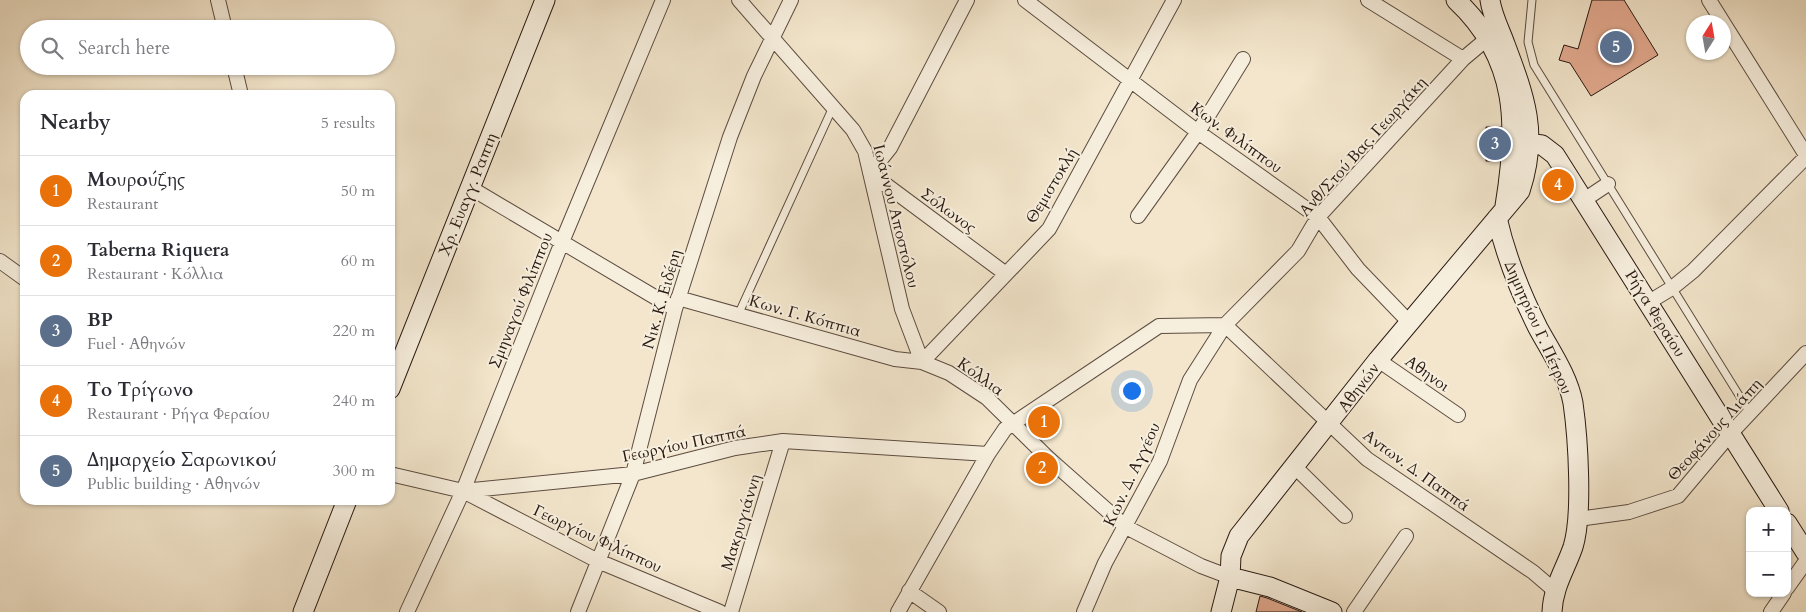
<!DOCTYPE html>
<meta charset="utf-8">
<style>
body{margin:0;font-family:Cardo,serif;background:#f7f7f7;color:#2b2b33}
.controls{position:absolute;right:15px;bottom:15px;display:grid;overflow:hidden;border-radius:10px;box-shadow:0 1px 4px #0004}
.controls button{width:45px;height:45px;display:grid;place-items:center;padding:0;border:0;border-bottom:1px solid #e1e1e2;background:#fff;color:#2b2b33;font:25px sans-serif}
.compass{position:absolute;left:1686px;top:15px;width:45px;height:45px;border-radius:50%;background:#fff;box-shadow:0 1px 4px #0004;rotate:11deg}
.you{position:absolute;left:1131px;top:390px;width:18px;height:18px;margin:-12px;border:4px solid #fff;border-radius:50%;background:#1a73e8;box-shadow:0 0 0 8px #1a73e833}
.badge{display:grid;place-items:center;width:32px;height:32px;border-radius:50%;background:#b45309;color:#fff;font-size:16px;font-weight:700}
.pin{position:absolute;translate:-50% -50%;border:2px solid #fff;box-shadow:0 1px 5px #0006}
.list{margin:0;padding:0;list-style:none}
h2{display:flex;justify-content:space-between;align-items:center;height:65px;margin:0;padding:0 20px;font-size:21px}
h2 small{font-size:16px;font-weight:400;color:#7c7c81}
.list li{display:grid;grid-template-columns:32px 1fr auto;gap:15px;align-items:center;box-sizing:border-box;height:70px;padding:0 20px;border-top:1px solid #e1e1e2}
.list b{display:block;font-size:19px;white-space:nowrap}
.list p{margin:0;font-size:16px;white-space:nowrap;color:#7c7c81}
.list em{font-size:16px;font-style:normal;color:#7c7c81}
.icon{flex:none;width:28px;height:28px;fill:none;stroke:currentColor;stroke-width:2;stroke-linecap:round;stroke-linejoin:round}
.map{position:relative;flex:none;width:1806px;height:612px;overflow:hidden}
.search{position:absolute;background:#fff;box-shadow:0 1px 4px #0004;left:20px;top:20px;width:375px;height:55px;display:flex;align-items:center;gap:12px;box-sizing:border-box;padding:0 18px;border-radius:28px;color:#7c7c81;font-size:19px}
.panel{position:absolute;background:#fff;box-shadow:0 1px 4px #0004;left:20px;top:90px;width:375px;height:415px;border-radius:15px}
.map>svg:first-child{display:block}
</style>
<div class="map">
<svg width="1806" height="612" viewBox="0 0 1806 612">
<rect width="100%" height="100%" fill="#f3e6cc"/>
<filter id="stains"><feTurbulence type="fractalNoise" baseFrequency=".004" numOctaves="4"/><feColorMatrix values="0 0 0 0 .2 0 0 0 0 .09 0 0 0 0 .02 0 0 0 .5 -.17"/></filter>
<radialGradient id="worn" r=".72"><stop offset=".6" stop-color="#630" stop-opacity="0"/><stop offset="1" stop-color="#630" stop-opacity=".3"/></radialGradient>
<path fill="#e2a98e" stroke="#291912" d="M1592 0H1624L1658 55 1591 96 1570 63 1559 60 1564 45 1578 49Z
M1486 127H1501L1499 161H1486Z
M1260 596 1267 598 1302 612H1256Z"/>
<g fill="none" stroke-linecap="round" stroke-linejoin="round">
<g stroke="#5c4c40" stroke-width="9">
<path id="lane" d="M1532 0 1528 42 1534 65 1750 413
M738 315 833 107"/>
</g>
<g stroke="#5c4c40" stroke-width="16">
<path id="street" d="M218 0 225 29
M739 0 853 130 865 151 902 309 922 362
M967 0 890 148 870 173 1006 274
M1025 0 1198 132 1318 217 1358 269 1409 322
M1368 0 1463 59
M1709 0 1806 155
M234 66 241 95
M469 187 675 309
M1584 200 1608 184
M1138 216 1198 132 1243 59
M0 261 25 279
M678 298 895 359 922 362 949 373 987 398 1048 458 1126 527 1201 566 1230 577
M1649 302 1672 288 1693 271 1806 157
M1225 325 1367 459 1533 572 1554 590
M1378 360 1458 415
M922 362 1049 229 1174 0
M1294 466 1345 516
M390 474 463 491 633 474 735 448 783 441 988 454
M463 491 598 561 720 612
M1578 519 1629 512 1678 496 1731 433 1806 353
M1787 588 1806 561
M909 591 939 612
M407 612 463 491 562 242 663 0
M578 612 633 474 675 309 730 137 754 76 791 0
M731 612 783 441
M898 612 988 454 1005 429 1159 326 1225 325
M1084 612 1105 563 1160 461 1190 380 1225 325 1298 251 1318 217 1463 59 1488 38
M1354 612 1406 536
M1771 612 1784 593"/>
</g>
<g stroke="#291912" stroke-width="21">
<path id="secondary" d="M1456 0C1519 59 1518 127 1505 206
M1513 141 1542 145 1555 155 1779 511
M1497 218C1506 257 1520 292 1538 328 1551 352 1568 376 1573 403 1578 438 1583 515 1573 547 1565 570 1553 587 1552 612
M390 389 545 0
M1787 523 1806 553
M1230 577 1270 587 1332 612
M303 612 347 500
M1221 612 1230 577 1231 556 1239 536 1378 360 1520 191C1539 134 1525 97 1505 44 1500 30 1492 15 1490 0"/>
</g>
<use href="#lane" stroke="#f7efde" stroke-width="7"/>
<use href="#street" stroke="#f7efde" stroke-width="14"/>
<use href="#secondary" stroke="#f7efde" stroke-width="19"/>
</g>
<g text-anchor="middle" stroke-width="4" stroke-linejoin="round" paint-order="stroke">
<g font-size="16" fill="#291912" stroke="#f7efde">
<text transform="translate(1237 137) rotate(36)" y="6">Κων. Φιλίππου</text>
<text transform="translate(1362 146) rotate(-48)" y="6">Ανθ/Στού Βας. Γεωργάκη</text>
<text transform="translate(1051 185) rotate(-59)" y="6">Θεμιστοκλή</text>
<text transform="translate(467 194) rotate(-68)" y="6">Χρ. Ευαγγ. Ραπτη</text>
<text transform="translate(949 210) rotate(36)" y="6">Σόλωνος</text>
<text transform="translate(897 216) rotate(76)" y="6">Ιωάννου Αποστόλου</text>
<text transform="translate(661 299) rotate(-74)" y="6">Νικ. Κ. Ειδέρη</text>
<text transform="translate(520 300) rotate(-68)" y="6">Σμηναγού Φιλίππου</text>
<text transform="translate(1656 313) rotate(58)" y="6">Ρήγα Φεραίου</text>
<text transform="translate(805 315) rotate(16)" y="6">Κων. Γ. Κόππια</text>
<text transform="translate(1539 327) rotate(66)" y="6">Δημητρίου Γ. Πέτρου</text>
<text transform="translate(1428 373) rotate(35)" y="6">Αθηνοι</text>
<text transform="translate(981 376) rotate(36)" y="6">Κόλλια</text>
<text transform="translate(1358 387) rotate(-53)" y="6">Αθηνών</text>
<text transform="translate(1714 429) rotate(-48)" y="6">Θεοφάνους Λιάπη</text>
<text transform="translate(684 443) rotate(-12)" y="6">Γεωργίου Παππά</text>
<text transform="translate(1417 470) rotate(36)" y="6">Αντων. Δ. Παππά</text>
<text transform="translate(1131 474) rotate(-65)" y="6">Κων. Δ. Αγγέου</text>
<text transform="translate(740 522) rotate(-73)" y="6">Μακρυγιάννη</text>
<text transform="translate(598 538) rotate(25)" y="6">Γεωργίου Φιλίππου</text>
</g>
</g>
<rect width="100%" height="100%" filter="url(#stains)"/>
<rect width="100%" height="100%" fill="url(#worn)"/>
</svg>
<div class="controls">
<button>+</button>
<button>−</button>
</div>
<svg class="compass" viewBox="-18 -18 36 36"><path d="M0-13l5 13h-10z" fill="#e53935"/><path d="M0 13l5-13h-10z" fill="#7c7c81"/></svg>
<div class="you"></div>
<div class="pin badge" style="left:1044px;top:422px;background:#e8710a">1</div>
<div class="pin badge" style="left:1042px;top:468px;background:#e8710a">2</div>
<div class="pin badge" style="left:1495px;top:144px;background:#5c6f8a">3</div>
<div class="pin badge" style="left:1558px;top:185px;background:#e8710a">4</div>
<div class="pin badge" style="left:1616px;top:47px;background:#5c6f8a">5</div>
<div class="search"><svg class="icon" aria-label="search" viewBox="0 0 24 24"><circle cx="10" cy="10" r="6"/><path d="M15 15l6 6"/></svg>Search here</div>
<section class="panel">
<h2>Nearby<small>5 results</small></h2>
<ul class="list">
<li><span class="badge" style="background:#e8710a">1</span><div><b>Μουρούζης</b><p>Restaurant</p></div><em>50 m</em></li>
<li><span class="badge" style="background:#e8710a">2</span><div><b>Taberna Riquera</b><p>Restaurant · Κόλλια</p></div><em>60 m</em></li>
<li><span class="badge" style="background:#5c6f8a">3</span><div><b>BP</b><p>Fuel · Αθηνών</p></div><em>220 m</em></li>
<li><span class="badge" style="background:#e8710a">4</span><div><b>Το Τρίγωνο</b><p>Restaurant · Ρήγα Φεραίου</p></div><em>240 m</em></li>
<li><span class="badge" style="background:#5c6f8a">5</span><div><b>Δημαρχείο Σαρωνικού</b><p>Public building · Αθηνών</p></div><em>300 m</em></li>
</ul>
</section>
</div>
